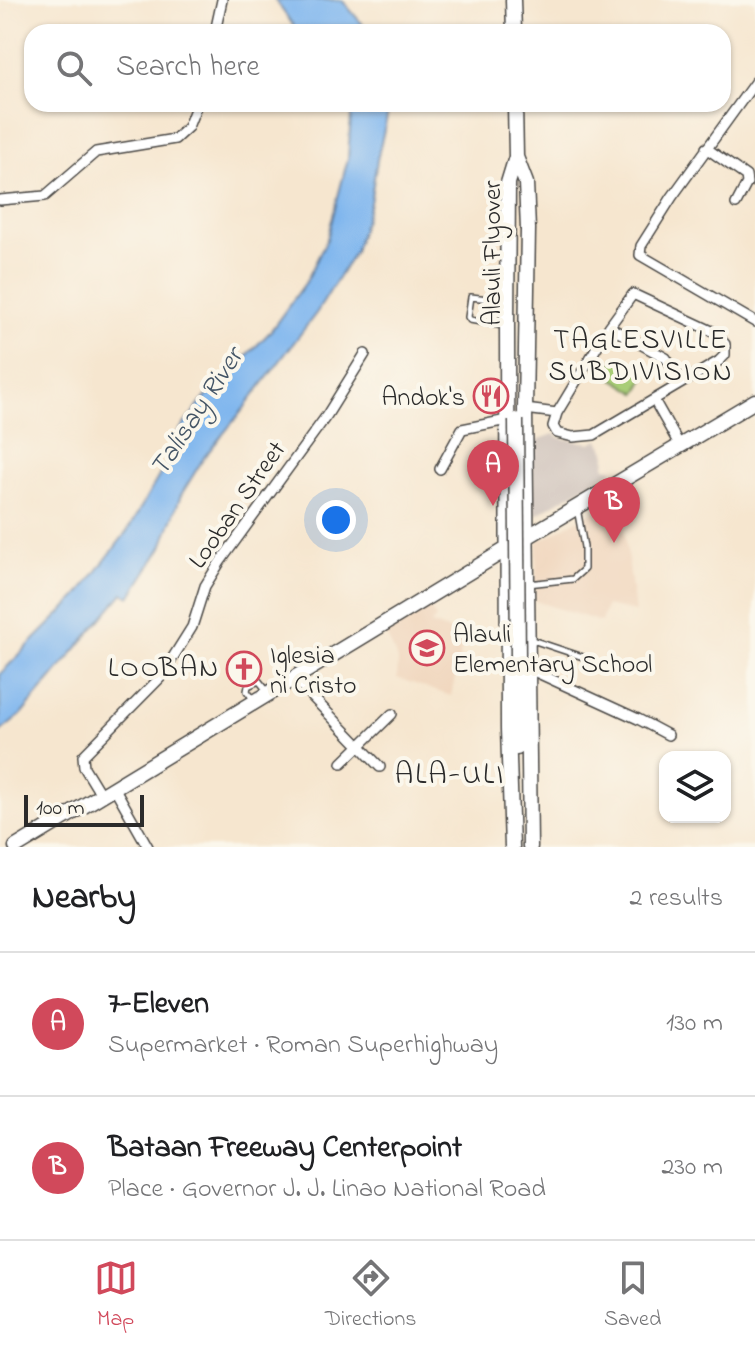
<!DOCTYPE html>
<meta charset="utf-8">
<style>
body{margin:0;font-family:"Indie Flower",sans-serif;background:#f2f2f2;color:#202124}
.controls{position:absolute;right:24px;bottom:24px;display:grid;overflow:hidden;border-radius:16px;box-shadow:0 2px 6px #0004}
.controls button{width:72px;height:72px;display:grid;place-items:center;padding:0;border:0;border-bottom:2px solid #e0e0e0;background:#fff;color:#202124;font:40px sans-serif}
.scale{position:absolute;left:24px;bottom:20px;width:120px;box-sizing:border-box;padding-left:8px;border:4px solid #2b2b2b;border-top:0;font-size:22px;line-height:28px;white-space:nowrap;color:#2b2b2b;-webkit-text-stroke:6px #fbf7ec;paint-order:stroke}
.you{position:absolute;left:336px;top:520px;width:28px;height:28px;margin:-20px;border:6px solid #fff;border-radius:50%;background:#1a73e8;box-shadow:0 0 0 12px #1a73e833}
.badge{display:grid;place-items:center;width:52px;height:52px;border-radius:50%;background:#d1495b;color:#fff;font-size:26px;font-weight:700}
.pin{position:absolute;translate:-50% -66px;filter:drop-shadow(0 2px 4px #0008)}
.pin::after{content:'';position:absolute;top:42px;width:28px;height:24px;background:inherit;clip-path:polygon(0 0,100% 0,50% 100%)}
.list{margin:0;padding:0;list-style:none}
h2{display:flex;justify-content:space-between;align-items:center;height:104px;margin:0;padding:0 32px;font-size:34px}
h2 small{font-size:26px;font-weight:400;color:#757577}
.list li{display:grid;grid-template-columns:52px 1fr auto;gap:24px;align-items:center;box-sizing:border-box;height:144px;padding:0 32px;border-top:2px solid #e0e0e0}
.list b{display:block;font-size:30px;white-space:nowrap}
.list p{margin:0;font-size:26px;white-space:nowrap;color:#757577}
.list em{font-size:26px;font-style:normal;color:#757577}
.icon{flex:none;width:44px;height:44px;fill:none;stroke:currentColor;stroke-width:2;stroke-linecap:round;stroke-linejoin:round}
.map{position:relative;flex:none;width:755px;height:847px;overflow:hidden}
.search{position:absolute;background:#fff;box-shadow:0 2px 6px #0004;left:24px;right:24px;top:24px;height:88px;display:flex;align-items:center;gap:20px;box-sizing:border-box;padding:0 28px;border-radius:24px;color:#757577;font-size:30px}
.sheet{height:392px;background:#fff}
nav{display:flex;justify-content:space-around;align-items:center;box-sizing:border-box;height:112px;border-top:2px solid #e0e0e0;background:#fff;font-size:22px;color:#757577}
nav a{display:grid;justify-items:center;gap:4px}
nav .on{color:#d1495b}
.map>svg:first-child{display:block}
</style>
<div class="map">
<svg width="755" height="847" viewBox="0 0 755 847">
<rect width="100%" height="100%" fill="#fbf7ec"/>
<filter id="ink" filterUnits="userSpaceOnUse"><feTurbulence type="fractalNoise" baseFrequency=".0125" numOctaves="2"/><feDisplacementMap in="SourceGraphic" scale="16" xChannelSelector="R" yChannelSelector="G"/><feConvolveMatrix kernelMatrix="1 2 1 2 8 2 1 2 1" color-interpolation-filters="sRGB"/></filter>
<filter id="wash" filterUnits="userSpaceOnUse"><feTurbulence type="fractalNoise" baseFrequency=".006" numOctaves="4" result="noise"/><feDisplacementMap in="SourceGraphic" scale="32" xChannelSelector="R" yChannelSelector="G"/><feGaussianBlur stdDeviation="1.8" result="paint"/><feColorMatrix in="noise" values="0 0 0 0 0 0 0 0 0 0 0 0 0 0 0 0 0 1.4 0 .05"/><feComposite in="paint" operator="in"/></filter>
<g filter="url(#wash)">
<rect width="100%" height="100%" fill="#f6e6cf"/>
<path fill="#f0d5bc" d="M620 497 635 612 606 606 601 622 535 601 537 542Z
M427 604 436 618 431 624 464 636 451 696 397 678 398 661 384 629Z"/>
<path fill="#cec1b9" d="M554 434 560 438 589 443 599 440 606 453 605 467 614 469 534 516 532 442Z"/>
<path fill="#a9cd77" stroke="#6a7c51" stroke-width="2" d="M615 358 646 377 637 393 605 374Z"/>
<path fill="#7fb6ee" stroke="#55708c" stroke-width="2" d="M275 0H342L369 32H298Z
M348 104H390L377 160 370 203 355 251 317 312 242 411 205 456 181 495 162 547 130 597 123 593 21 715 0 732V674L78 596 128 530 171 455 173 439 204 399 269 333 306 282 327 239 348 158 351 116Z"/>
</g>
<g filter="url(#ink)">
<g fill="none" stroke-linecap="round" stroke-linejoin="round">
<g stroke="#494744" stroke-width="8">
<path id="lane" d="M503 326 470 320 468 317 471 297 506 301
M528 584 573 579 584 569V547L577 508
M529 639 583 657
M253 699 247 691 248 686 259 681 268 692"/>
</g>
<g stroke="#494744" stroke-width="12">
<path id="street" d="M215 32 222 0
M755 82 672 197 641 246 640 255 755 322
M706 148 746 176 747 183 736 204
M0 200 45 196 96 152 175 139 188 127 197 104
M609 327 666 358 682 382
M654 400 680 446
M525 409 557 413 553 426 557 433 573 437 594 435 719 361 725 355V344L714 332 633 294 609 327 557 413
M440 469 462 429 507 420
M529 669 638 719 668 735
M294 678 380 767
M342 763 392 714
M114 787 148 847
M101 795 84 767 83 756 160 678 192 627 205 586 220 562 327 415 365 354"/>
</g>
<g stroke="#494744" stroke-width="17">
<path id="secondary" d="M527 537 755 401"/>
</g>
<g stroke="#494744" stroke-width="17">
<path id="primary" d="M513 0 514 32
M516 157 526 183 528 229 525 409 530 847
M517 748 518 660
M16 847 515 544
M512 847 508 729 507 327 508 183 516 157 515 104"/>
</g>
<use href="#lane" stroke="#fff" stroke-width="5"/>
<use href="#street" stroke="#fff" stroke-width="9"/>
<use href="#secondary" stroke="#fff" stroke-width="14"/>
<use href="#primary" stroke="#fff" stroke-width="14"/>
<g stroke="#494744" stroke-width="17" stroke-linecap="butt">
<path id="primary-bridge" d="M516 420 518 660"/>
</g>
<use href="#primary-bridge" stroke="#fff" stroke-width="14"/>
</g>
</g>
<defs>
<g id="restaurant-ring" transform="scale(1.8)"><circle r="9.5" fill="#fbf7ec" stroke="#d1495b" stroke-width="1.5"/><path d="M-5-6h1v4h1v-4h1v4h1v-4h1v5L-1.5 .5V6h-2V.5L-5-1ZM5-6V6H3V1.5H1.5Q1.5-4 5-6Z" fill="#d1495b"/></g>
<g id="school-ring" transform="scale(1.8)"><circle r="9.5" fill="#fbf7ec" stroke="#d1495b" stroke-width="1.5"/><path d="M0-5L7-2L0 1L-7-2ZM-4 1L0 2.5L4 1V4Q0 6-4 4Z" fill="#d1495b"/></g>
<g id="church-ring" transform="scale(1.8)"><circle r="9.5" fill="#fbf7ec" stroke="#d1495b" stroke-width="1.5"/><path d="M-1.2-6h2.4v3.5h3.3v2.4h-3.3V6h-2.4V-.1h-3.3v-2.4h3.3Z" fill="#d1495b"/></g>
</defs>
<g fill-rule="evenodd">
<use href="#restaurant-ring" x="491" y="396"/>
<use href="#school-ring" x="427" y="648"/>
<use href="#church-ring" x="244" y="669"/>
</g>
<g text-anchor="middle" stroke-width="8" stroke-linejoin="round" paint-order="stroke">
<g font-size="26" fill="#2b2b2b" stroke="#fbf7ec">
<text transform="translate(491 253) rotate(-90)" y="9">Alauli Flyover</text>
<text transform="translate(236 504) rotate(-55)" y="9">Looban Street</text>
</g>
<g font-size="26" fill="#2b2b2b" stroke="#fbf7ec" text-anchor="start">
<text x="465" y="405" text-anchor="end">Andok's</text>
<text x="453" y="642">Alauli<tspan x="453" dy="30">Elementary School</tspan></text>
<text x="270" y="663">Iglesia<tspan x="270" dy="30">ni Cristo</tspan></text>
</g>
<g font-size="28" letter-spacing="2" fill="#2b2b2b" stroke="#fbf7ec">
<text x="641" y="348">TAGLESVILLE<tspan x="641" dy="32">SUBDIVISION</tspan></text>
<text x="164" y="676">LOOBAN</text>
</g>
<g font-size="28" font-style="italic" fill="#456" stroke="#fbf7ec">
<text transform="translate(195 411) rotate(-57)" y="10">Talisay River</text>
</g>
<g font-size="30" letter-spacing="2" fill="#2b2b2b" stroke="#fbf7ec">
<text x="450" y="783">ALA-ULI</text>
</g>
</g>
</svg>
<div class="controls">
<button><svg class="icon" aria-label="layers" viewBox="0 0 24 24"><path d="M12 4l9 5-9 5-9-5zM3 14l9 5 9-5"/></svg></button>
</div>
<div class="scale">100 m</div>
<div class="you"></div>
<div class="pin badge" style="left:493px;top:506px">A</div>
<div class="pin badge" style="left:614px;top:543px">B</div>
<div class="search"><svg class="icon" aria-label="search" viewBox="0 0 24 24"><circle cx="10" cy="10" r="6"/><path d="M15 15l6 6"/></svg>Search here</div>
</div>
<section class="sheet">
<h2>Nearby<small>2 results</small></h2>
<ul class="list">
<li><span class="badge">A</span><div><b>7-Eleven</b><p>Supermarket · Roman Superhighway</p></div><em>130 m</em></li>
<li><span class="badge">B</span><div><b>Bataan Freeway Centerpoint</b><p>Place · Governor J. J. Linao National Road</p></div><em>230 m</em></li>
</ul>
</section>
<nav>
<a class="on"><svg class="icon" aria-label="map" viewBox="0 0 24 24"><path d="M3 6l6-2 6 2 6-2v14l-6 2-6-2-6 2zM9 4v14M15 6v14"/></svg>Map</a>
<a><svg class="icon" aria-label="directions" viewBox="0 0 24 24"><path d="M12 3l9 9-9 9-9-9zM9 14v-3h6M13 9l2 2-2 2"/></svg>Directions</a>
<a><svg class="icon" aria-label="saved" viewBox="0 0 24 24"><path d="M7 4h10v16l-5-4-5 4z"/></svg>Saved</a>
</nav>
